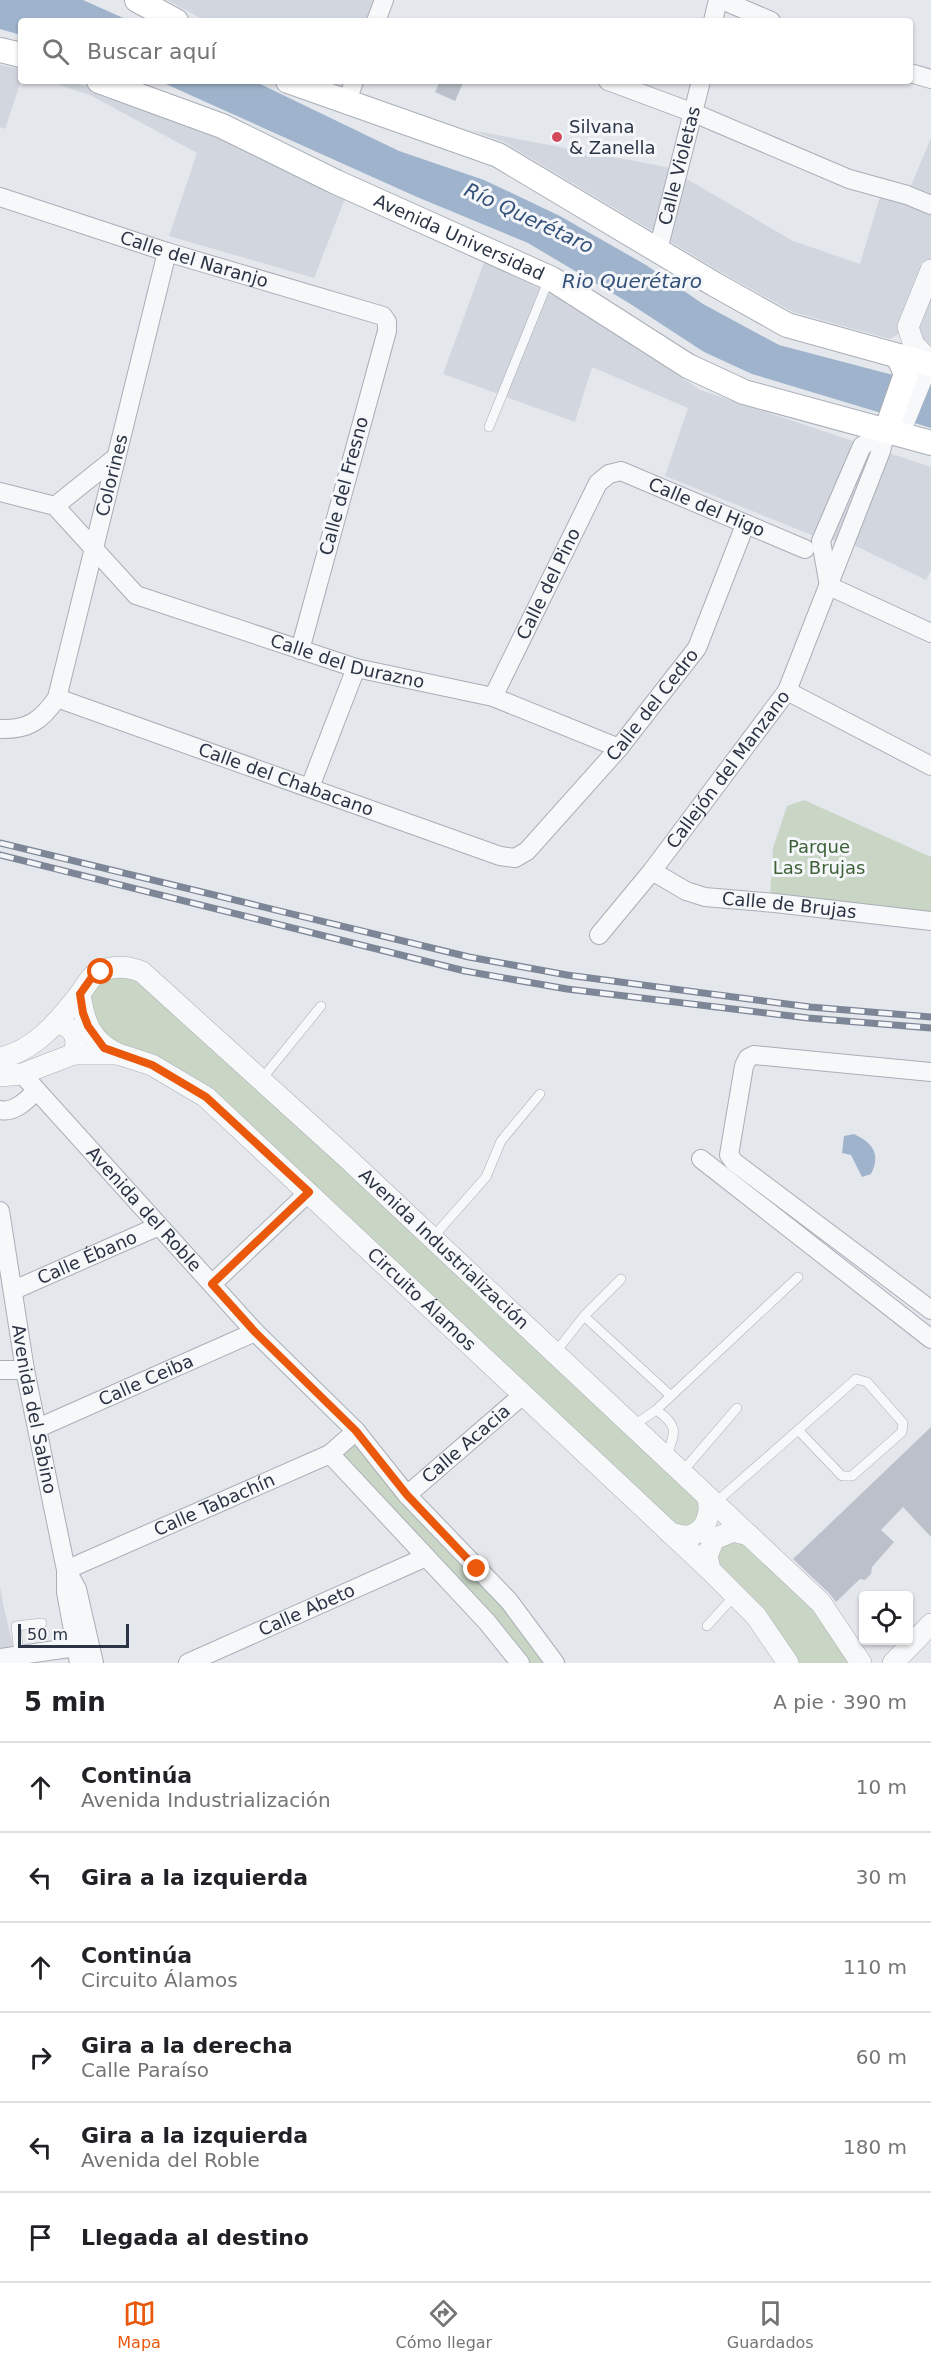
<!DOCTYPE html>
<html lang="es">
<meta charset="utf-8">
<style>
body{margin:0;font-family:"DejaVu Sans",sans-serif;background:#f6f6f6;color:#202124}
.controls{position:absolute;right:18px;bottom:18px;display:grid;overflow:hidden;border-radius:6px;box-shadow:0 2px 4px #0004}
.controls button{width:54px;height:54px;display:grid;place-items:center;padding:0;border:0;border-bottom:2px solid #e0e0e0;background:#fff;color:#202124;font:30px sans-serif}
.scale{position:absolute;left:18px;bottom:15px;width:111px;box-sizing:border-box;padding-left:6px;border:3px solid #2b3445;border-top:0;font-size:16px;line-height:21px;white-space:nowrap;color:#2b3445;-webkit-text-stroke:4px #f4f6f9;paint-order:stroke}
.stop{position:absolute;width:18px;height:18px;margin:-14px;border:4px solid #ea580c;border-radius:50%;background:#fff}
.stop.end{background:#ea580c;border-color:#fff;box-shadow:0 2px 6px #0008}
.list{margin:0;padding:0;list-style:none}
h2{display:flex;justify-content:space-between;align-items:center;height:78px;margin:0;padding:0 24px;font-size:26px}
h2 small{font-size:20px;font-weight:400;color:#757577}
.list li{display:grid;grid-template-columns:39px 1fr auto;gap:18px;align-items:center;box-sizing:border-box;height:90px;padding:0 24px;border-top:2px solid #e0e0e0}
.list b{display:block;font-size:22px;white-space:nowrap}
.list p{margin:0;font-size:20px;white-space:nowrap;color:#757577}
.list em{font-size:20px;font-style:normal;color:#757577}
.icon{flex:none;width:33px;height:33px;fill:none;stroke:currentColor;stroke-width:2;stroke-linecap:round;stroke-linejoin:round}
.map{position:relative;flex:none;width:931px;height:1663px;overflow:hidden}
.search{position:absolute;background:#fff;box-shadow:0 2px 4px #0004;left:18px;right:18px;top:18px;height:66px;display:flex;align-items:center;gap:15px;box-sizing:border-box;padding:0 21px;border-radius:6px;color:#757577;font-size:22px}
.sheet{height:618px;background:#fff}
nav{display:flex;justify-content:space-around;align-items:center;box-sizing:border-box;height:84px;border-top:2px solid #e0e0e0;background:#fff;font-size:16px;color:#757577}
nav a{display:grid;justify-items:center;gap:3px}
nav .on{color:#ea580c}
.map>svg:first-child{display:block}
</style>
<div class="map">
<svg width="931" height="1663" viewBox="0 0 931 1663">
<rect width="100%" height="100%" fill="#e4e7ec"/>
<path fill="#d2d6de" d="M167 0H384L376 21H206Z
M0 65 21 69V81L5 129 0 127Z
M47 81H67L157 106 346 196 314 278 169 236 197 153 90 95Z
M470 130 666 167 793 241 860 264 882 190 907 195 931 138V350L908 328 890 339 793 312 721 272 504 142Z
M485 260 598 319 700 390 931 467V571L926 580 852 544 817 537 665 476 688 408 592 367 575 422 443 374Z
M0 1586 3 1604 17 1663H0Z"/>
<path fill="#c9d6c5" d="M804 800 931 857V917L770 898 773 848 787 806Z
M113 975 135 977 365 1187 705 1505 699 1525 678 1527 214 1091 117 1046 85 1014C86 996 97 984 113 975Z
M356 1431 555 1663H520L330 1454Z
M738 1537 814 1608 850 1663H799L763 1610 712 1556 718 1541Z"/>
<path fill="#9fb4cc" d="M0 0H83L130 21H21V35L0 29Z
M159 81H254L399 151 484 180 560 216 646 265 703 304 779 345 931 385V428L752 374 704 352 629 303 528 243 417 197Z
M854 1134C873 1143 881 1154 871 1174L862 1177 851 1155 842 1153 844 1136Z"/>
<path fill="#bbc0ca" d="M440 81H464L455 101 435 92Z
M931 1427V1537L903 1507 881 1530 894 1542 872 1567 871 1574 865 1580 860 1579 836 1602 830 1594 793 1559Z"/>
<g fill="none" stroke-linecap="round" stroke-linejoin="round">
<g stroke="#a9aeb7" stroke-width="10">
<path id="service" d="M489 427 549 279
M261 1080 321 1006
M433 1237 486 1177 501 1141 540 1094
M584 1316 671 1396
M555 1353 584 1316 621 1279
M656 1410 798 1277
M633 1426 656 1410C680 1426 675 1432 666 1458
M682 1472 737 1408
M715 1503 856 1379 867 1382 903 1423 902 1432 852 1476H842L799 1431
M707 1626 735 1595
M19 1655 16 1626 42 1623"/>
</g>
<g stroke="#a9aeb7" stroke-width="20">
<g id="minor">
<path d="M722 0 771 21"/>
<path d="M376 21 384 0"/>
<path d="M713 21 718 0"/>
<path d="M910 73 931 79"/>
<path d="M608 81 694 113 849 179 907 195 931 205"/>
<path d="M347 102 354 81"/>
<path id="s1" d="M0 197 167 252 383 316 387 322V331L300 650"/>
<path id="s2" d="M658 250 701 81"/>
<path id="s3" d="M0 492 55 506 136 595 356 668 493 697 619 748"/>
<path d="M55 506 115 458"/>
<path d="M829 586 821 541 862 446 886 431"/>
<path d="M829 586 931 633"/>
<path d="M787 691 931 766"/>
<path id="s4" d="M493 697 598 483 609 474 621 471 805 549"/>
<path id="s5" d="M57 698 500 856 515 858 527 851 619 748 697 648 745 525"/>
<path id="s6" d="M0 729C28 730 41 721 57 698L167 252"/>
<path d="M310 787 356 668"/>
<path id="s7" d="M652 871 686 891 705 897 775 903 931 921"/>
<path id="s8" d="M599 935 652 871 787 691 881 451 886 431"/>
<path d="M931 1072 754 1055 748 1058 744 1066 729 1155 734 1162 931 1310"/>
<path id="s9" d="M22 1074 255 1332 356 1431 407 1495 509 1601 555 1663"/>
<path d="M0 1110C14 1113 28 1100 36 1090"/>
<path d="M701 1159 931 1339"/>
<path id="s10" d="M0 1211 25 1370 66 1570V1592L79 1663"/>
<path d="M212 1284 309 1192"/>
<path id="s11" d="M14 1290 159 1226"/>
<path d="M0 1370H25"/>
<path id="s12" d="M38 1428 255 1332"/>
<path d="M330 1454 487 1622 520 1663"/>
<path id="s13" d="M407 1495 524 1394"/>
<path id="s14" d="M66 1570 330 1454 356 1431"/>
<path d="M71 1578 77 1589 94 1663"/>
<path d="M0 1658 76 1647"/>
<path id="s15" d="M188 1663 426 1557"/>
</g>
</g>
<g stroke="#a9aeb7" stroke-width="22">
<g id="tertiary">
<path d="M903 424 921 380 926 364 922 353 914 345 908 327 931 270"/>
<path d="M80 994C84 1022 91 1042 118 1054"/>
<path d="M57 1022C74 1028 79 1037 74 1054"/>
<path id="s16" d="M0 1058C34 1051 59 1021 79 995 84 989 88 981 93 976 107 965 127 965 142 972L346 1157 821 1603 861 1663"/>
<path id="s17" d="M0 1076 22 1074 74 1054H118L152 1065 206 1097 710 1570 756 1616 788 1663"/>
<path d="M670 1533C675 1534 680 1536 685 1536 705 1536 713 1513 707 1496"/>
<path d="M710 1570 707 1556 714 1539 733 1531 749 1535"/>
<path d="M893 1663 931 1624"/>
</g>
</g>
<g stroke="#a9aeb7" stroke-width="26">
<g id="secondary">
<path d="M137 0 176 21"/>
<path d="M0 50 21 55"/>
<path id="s18" d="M99 81 222 126 336 182 552 279 688 366 744 392 931 443"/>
<path d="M288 81 498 155 714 284 787 325 931 365"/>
<path d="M886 431 906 374 898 356"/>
</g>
</g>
<use href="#service" stroke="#f7f8fa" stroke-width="9"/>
<use href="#minor" stroke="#f7f8fa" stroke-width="18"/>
<use href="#tertiary" stroke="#f7f8fa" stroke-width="21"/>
<use href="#secondary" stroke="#fff" stroke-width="24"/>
<g stroke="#7d8696" stroke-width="7">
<path id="rail" d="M0 843 469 957 567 975 810 1007 931 1017
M0 855 465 971 567 989 808 1018 931 1028"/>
</g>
<use href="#rail" stroke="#f4f6f9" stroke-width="4.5" stroke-dasharray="14" stroke-linecap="butt"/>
</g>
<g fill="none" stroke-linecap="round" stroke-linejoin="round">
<path stroke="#ea580c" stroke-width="8" d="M101 972 92 977 80 994 83 1013 88 1026 104 1048 152 1065 206 1097 309 1192 212 1284 255 1332 356 1431 407 1495 477 1569"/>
</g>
<circle fill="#d1495b" stroke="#f4f6f9" stroke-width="2" cx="557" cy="137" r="6"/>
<g text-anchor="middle" stroke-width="6" stroke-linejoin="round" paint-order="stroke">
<g font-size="18" fill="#2b3445" stroke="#f4f6f9" text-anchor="start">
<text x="569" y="133">Silvana<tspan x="569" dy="21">&amp; Zanella</tspan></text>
</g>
<g font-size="18" fill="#2b3445" stroke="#f4f6f9">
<text dy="6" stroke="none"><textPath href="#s2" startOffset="87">Calle Violetas</textPath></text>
<text dy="6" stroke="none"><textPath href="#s18" startOffset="393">Avenida Universidad</textPath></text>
<text dy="6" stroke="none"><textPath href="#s1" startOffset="204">Calle del Naranjo</textPath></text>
<text dy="6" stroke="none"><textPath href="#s6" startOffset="298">Colorines</textPath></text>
<text transform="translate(344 486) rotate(-75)" y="6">Calle del Fresno</text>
<text dy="6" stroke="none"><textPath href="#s4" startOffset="358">Calle del Higo</textPath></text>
<text dy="6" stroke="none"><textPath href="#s4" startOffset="126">Calle del Pino</textPath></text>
<text dy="6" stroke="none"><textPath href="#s3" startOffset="399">Calle del Durazno</textPath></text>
<text dy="6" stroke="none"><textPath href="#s5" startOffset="692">Calle del Cedro</textPath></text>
<text dy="6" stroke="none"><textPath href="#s8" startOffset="210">Callejón del Manzano</textPath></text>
<text dy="6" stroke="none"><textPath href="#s5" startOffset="243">Calle del Chabacano</textPath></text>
<text dy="6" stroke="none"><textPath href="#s7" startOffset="144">Calle de Brujas</textPath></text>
<text dy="6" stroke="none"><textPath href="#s9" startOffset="182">Avenida del Roble</textPath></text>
<text dy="6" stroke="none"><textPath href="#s16" startOffset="588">Avenida Industrialización</textPath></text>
<text dy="6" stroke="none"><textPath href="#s11" startOffset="80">Calle Ébano</textPath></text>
<text dy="6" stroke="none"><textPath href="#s17" startOffset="516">Circuito Álamos</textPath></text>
<text dy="6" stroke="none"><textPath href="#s12" startOffset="118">Calle Ceiba</textPath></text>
<text dy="6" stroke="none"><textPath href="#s10" startOffset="201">Avenida del Sabino</textPath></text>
<text dy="6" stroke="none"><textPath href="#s13" startOffset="78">Calle Acacia</textPath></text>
<text dy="6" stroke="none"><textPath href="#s14" startOffset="162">Calle Tabachín</textPath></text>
<text dy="6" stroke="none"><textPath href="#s15" startOffset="130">Calle Abeto</textPath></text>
</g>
<g font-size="18" fill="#3f6138" stroke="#f4f6f9">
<text x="819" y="853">Parque<tspan x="819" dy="21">Las Brujas</tspan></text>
</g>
<g font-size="20" font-style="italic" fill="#34527a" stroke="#f4f6f9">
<text transform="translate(529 218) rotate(25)" y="7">Río Querétaro</text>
<text x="632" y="288">Rio Querétaro</text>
</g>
</g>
</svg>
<div class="controls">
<button><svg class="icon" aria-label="locate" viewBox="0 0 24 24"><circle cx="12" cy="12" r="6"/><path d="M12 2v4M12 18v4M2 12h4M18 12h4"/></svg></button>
</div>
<div class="scale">50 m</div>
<div class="stop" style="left:101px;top:972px"></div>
<div class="stop end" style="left:477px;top:1569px"></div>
<div class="search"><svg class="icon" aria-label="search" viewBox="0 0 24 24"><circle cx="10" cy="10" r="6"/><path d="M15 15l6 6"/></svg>Buscar aquí</div>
</div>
<section class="sheet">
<h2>5 min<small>A pie · 390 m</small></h2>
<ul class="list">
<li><svg class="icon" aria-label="ahead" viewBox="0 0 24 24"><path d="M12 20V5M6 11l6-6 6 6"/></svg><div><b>Continúa</b><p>Avenida Industrialización</p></div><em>10 m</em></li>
<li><svg class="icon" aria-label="left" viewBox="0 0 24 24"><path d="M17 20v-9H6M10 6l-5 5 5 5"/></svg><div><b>Gira a la izquierda</b></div><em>30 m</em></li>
<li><svg class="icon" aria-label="ahead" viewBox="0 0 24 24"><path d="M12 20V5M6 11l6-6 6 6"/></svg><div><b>Continúa</b><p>Circuito Álamos</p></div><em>110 m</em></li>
<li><svg class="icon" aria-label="right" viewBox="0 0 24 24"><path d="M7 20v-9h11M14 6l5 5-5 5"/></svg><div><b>Gira a la derecha</b><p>Calle Paraíso</p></div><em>60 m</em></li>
<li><svg class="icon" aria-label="left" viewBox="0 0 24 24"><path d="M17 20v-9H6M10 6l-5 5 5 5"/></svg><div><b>Gira a la izquierda</b><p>Avenida del Roble</p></div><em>180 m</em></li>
<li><svg class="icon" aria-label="arrive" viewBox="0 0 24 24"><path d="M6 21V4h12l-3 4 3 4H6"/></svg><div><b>Llegada al destino</b></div></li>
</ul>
</section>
<nav>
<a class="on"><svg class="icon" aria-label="map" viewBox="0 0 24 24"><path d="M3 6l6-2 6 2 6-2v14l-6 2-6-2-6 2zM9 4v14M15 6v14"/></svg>Mapa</a>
<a><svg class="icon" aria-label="directions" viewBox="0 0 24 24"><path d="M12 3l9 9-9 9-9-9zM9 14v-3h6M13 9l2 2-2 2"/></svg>Cómo llegar</a>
<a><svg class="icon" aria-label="saved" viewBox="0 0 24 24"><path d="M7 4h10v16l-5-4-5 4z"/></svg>Guardados</a>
</nav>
